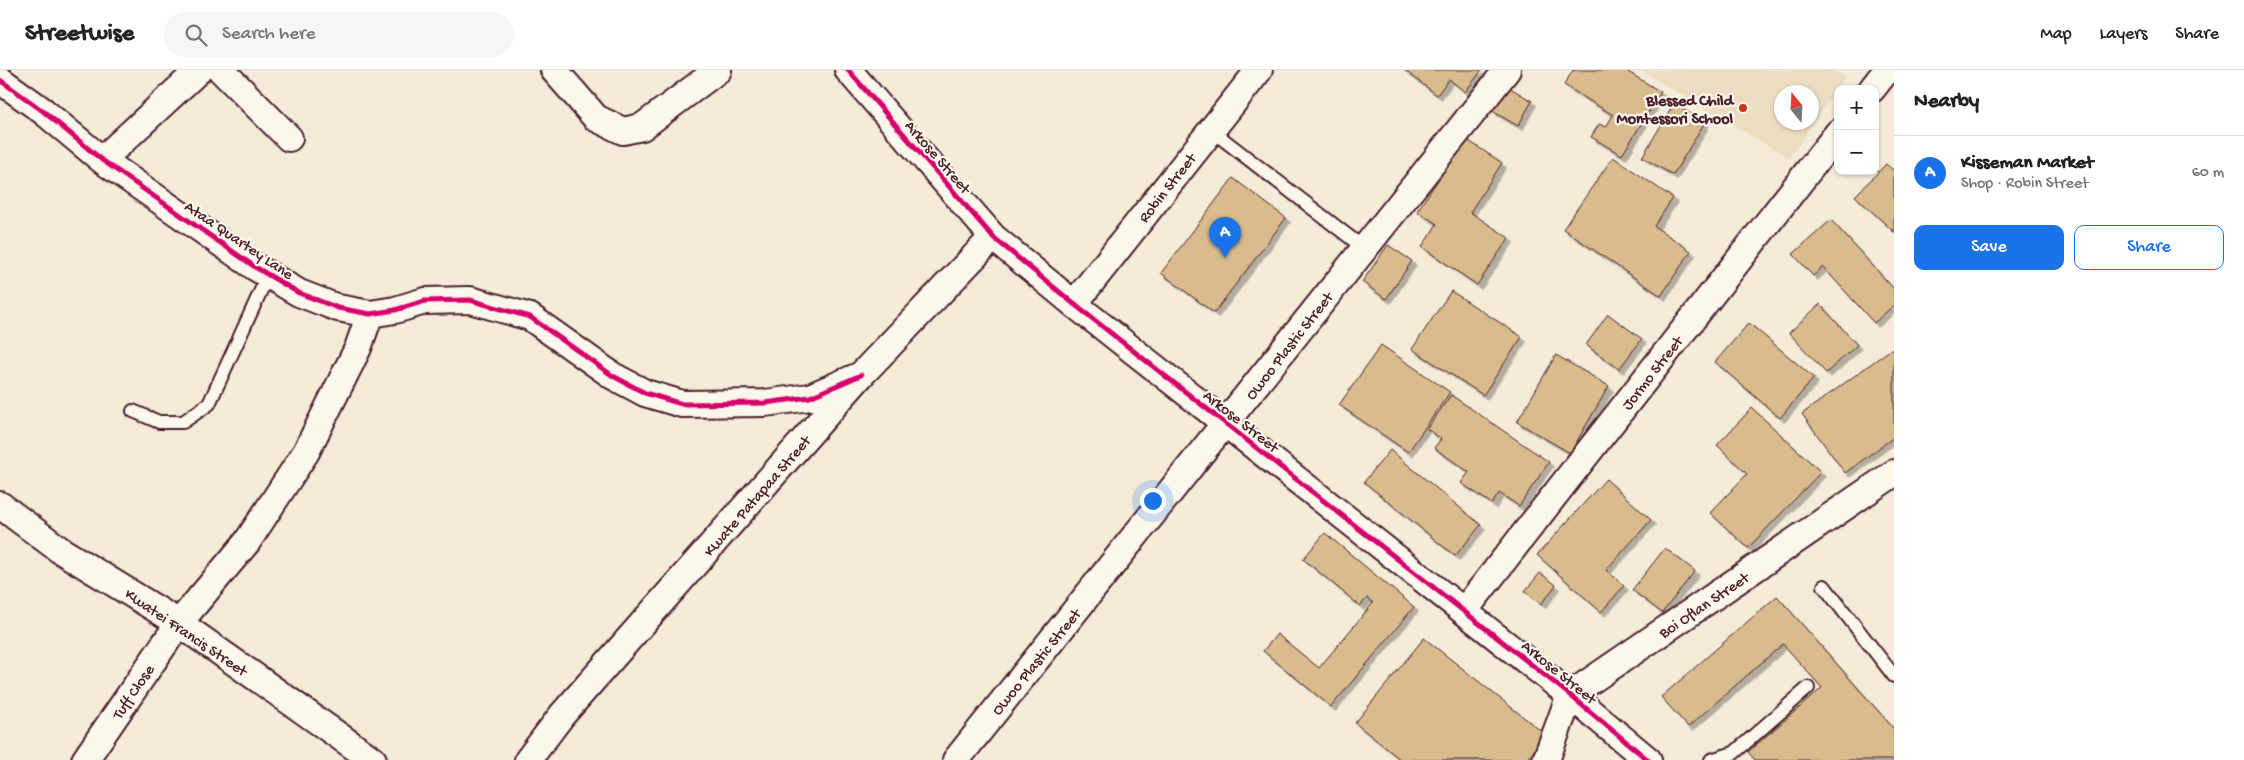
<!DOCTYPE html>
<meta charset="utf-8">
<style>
body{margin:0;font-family:"Gochi Hand",sans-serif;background:#f6f6f6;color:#222}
.controls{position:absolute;right:15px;top:15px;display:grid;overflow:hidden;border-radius:10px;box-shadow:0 1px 4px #0004}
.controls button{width:45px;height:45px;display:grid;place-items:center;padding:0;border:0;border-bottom:1px solid #e0e0e0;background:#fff;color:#222;font:25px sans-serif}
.compass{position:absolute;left:1774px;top:15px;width:45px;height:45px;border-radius:50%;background:#fff;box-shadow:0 1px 4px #0004;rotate:342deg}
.you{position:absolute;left:1152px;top:430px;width:18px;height:18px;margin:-12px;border:4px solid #fff;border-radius:50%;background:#1a73e8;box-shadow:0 0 0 8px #1a73e833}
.badge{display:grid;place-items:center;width:32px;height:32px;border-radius:50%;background:#1a73e8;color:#fff;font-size:16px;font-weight:700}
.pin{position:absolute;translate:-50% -41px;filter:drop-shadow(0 1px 2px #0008)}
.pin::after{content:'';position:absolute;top:26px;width:18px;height:15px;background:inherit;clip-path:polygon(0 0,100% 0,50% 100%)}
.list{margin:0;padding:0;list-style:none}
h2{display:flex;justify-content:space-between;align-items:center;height:65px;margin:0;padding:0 20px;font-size:21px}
h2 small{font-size:16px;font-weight:400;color:#767676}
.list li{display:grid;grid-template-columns:32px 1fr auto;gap:15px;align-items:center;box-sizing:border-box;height:75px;padding:0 20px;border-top:1px solid #e0e0e0}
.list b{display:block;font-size:19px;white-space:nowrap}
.list p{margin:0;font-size:16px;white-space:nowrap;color:#767676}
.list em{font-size:16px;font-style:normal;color:#767676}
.actions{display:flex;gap:10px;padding:15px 20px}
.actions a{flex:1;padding:11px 0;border:1px solid #1a73e8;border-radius:10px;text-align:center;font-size:18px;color:#1a73e8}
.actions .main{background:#1a73e8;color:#fff}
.icon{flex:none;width:28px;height:28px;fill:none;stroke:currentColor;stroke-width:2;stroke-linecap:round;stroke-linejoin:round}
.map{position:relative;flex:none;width:1894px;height:690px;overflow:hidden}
header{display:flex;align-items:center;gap:30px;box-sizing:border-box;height:70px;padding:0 25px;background:#fff;border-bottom:1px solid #e0e0e0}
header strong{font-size:24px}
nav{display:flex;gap:28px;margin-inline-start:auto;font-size:18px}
.search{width:350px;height:45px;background:#f6f6f6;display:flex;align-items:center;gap:12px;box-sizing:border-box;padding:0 18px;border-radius:28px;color:#767676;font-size:19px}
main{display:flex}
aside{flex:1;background:#fff}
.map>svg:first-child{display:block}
</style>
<header>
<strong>Streetwise</strong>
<div class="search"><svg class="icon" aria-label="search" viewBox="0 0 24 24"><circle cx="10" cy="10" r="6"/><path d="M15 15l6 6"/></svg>Search here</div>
<nav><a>Map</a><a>Layers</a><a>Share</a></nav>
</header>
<main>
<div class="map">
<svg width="1894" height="690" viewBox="0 0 1894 690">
<defs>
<filter id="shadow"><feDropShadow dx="4.5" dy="4.5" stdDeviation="0" flood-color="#0004"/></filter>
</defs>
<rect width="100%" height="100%" fill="#f4ebd9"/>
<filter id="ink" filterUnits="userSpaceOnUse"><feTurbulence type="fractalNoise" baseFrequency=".02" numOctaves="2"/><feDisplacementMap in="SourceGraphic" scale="10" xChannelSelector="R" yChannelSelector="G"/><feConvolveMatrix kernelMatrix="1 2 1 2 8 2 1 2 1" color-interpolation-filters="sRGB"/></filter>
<g filter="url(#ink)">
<path fill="#ecddc2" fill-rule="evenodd" d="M1640 0H1833L1845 7 1789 88ZM1782 22H1812V52H1782Z"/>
<path fill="#d9bc8d" stroke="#4a1f2b" filter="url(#shadow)" d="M1404 0H1482L1465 22 1449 9 1437 25Z
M1573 0H1625L1661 22 1622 85 1591 67 1599 54 1606 57 1613 45 1564 15Z
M1507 16 1532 31 1518 56 1492 41Z
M1674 34 1705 52 1673 105 1642 87Z
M1466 69 1502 93 1470 142 1509 168 1477 215 1422 177 1437 154 1417 141Z
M1613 87 1673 128 1654 156 1691 181 1661 226 1563 159Z
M1886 94 1893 100 1894 99V162L1855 126Z
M1233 108 1286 148 1214 243 1161 203Z
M1831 150 1894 219V235L1874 253 1823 197 1813 206 1793 184Z
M1388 175 1412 191 1386 229 1362 212Z
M1451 221 1522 267 1483 325 1412 279Z
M1820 234 1857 275 1826 303 1789 263Z
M1608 244 1642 269 1619 299 1586 275Z
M1749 253 1814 308 1780 348 1715 292Z
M1381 275 1450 322 1408 382 1339 335Z
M1894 277V367L1845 403 1802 344Z
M1556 285 1609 316 1570 383 1517 352Z
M1451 325 1549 392 1519 436 1499 423 1492 434 1461 413 1469 402 1434 378 1441 369 1427 359Z
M1752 338 1821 402 1748 478 1710 443 1747 404 1717 375Z
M1390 380 1481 455 1455 486 1364 412Z
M1606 409 1651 450 1606 500 1624 516 1601 542 1537 485Z
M1325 463 1414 537 1331 637 1263 581 1277 564 1319 598 1373 533 1367 528 1360 536 1303 489Z
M1665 478 1695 501 1662 543 1632 520Z
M1540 503 1556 515 1541 534 1525 521Z
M1777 526 1894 659V690H1755L1748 682 1822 618 1783 574 1688 657 1661 627Z
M1424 568 1546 665 1527 690H1401L1355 653Z"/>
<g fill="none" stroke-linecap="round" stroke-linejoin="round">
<g stroke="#4a1f2b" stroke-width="16">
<path id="lane" d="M1211 60 1365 179
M133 341 159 352H183L209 334 268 205
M1824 516 1894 606
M1711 690 1734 683 1808 618"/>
</g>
<g stroke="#4a1f2b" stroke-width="30">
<path id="street" d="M221 0 289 68
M554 0 596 48 623 61 642 57 718 0
M848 0 993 167 1074 234 1570 625 1648 690
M0 10 43 41 102 90 255 197 299 223 338 238 370 244 395 240 425 231 470 230 530 247 613 306 645 323 682 334 765 333 810 327 861 305
M1872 19 1887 0
M102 90 199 0
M1074 234 1259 0
M0 435 60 480 179 553 373 690
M1464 541 1838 63
M85 690 179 553 247 472 306 382 358 278 370 244
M528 690 562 645 861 305 993 167
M956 690 1507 0
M1546 690 1570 625 1894 403"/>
</g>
<use href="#lane" stroke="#fbf7ec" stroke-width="12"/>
<use href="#street" stroke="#fbf7ec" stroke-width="26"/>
<g stroke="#fbf7ec" stroke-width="8">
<path id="cycleway" d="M848 0 993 167 1074 234 1570 625 1648 690
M0 10 43 41 102 90 255 197 299 223 338 238 370 244 395 240 425 231 470 230 530 247 613 306 645 323 682 334 765 333 810 327 861 305"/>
</g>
<use href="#cycleway" stroke="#d6006c" stroke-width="5"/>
</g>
</g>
<circle fill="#c8321e" stroke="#fbf7ec" stroke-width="2" cx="1743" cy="38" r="5"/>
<g text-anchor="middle" stroke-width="4.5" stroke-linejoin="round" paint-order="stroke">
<g font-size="16" font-weight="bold" fill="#4a1f2b" stroke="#fbf7ec" text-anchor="end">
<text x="1733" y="35">Blessed Child<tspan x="1733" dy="18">Montessori School</tspan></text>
</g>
<g font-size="16" fill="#4a1f2b" stroke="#fbf7ec">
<text transform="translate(939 86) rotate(49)" y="6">Arkose Street</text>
<text transform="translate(1166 117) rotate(-52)" y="6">Robin Street</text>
<text transform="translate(240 169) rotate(34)" y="6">Ataa Quartey Lane</text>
<text transform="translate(1288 275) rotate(-52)" y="6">Owoo Plastic Street</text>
<text transform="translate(1651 302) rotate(-52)" y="6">Jormo Street</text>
<text transform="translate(1242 350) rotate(38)" y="6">Arkose Street</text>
<text transform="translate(756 425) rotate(-49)" y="6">Kwate Patapaa Street</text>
<text transform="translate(1703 534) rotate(-34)" y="6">Boi Oflan Street</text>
<text transform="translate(187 561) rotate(34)" y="6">Kwatei Francis Street</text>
<text transform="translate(1035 591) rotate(-51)" y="6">Owoo Plastic Street</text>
<text transform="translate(1560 601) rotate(39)" y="6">Arkose Street</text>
<text transform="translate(132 621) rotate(-56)" y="6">Tuff Close</text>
</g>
</g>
</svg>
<div class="controls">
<button>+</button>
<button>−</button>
</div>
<svg class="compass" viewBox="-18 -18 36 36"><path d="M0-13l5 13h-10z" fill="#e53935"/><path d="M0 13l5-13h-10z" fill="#767676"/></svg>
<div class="you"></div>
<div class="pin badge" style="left:1225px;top:188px">A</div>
</div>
<aside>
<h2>Nearby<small></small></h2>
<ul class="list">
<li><span class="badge">A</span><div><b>Kisseman Market</b><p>Shop · Robin Street</p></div><em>60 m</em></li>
</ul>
<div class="actions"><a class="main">Save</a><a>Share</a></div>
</aside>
</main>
